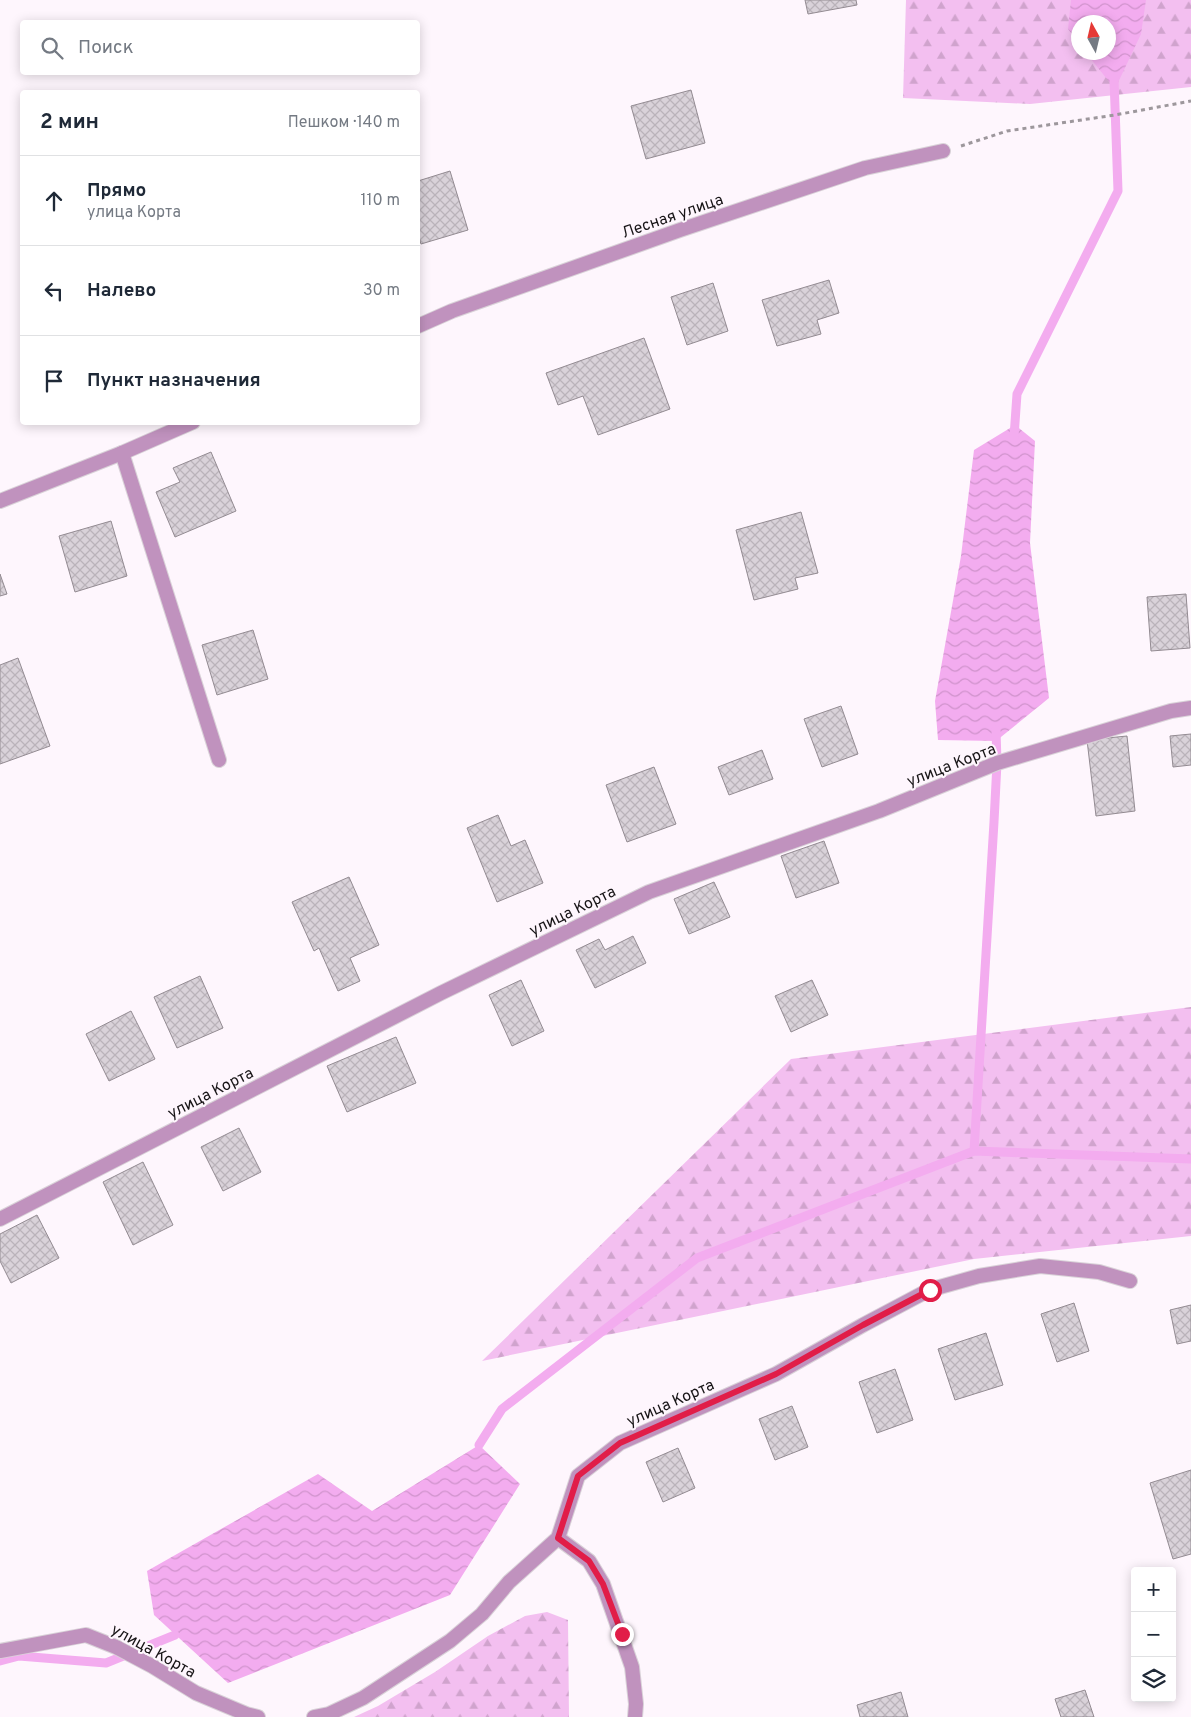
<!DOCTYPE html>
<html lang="ru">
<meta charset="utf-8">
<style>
body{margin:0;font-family:Overpass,sans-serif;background:#f2f2f3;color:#1f2937}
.controls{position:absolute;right:15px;bottom:15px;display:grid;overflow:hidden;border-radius:5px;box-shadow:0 2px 12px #0003}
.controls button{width:45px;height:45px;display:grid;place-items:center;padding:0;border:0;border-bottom:1px solid #e0e1e3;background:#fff;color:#1f2937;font:25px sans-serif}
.compass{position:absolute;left:1071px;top:15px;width:45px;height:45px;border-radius:50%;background:#fff;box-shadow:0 2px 12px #0003;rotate:352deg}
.stop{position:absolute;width:15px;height:15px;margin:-11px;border:4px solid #e11d48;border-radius:50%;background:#fff}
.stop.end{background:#e11d48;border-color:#fff;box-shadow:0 1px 5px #0008}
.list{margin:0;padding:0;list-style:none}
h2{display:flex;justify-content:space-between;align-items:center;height:65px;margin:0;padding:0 20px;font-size:21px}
h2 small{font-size:16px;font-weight:400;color:#747a83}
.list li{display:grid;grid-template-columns:32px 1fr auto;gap:15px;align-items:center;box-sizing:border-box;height:90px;padding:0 20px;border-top:1px solid #e0e1e3}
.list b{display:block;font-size:19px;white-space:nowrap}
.list p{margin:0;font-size:16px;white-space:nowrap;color:#747a83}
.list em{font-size:16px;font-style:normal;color:#747a83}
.icon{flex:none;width:28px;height:28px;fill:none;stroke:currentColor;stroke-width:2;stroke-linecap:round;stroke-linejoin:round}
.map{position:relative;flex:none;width:1191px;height:1717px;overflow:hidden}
.search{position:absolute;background:#fff;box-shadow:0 2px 12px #0003;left:20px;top:20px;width:400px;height:55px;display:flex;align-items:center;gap:12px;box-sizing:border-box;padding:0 18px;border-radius:5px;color:#747a83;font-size:19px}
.panel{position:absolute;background:#fff;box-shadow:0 2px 12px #0003;left:20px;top:90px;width:400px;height:335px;border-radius:5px}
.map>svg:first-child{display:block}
</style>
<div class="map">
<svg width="1191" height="1717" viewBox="0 0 1191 1717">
<defs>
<pattern id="forest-firs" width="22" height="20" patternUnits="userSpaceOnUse" patternTransform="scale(1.25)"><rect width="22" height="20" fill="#f3bff0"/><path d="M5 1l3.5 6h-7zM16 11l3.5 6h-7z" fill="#d0a3cd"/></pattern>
<pattern id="water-waves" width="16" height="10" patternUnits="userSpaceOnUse" patternTransform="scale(1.25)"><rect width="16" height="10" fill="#f3acef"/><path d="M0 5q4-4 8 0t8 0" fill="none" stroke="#d093cc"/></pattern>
<pattern id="building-cross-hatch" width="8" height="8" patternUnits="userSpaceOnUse" patternTransform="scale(1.25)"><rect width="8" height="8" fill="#d9d2d9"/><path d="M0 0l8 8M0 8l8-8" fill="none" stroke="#bab3ba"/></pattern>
</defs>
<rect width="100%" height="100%" fill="#fef6fd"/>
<path fill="url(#forest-firs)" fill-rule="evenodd" d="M906 0H1191V87L1030 104 903 98ZM1078 22H1108V52H1078Z
M1191 1007V1236L974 1259 482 1361 791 1059Z
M547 1612 568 1620 569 1717H354L378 1706 435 1672 488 1636 525 1616Z"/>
<path fill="url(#water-waves)" d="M1071 0H1146L1141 34 1115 89 1086 53 1108 52V22H1078V42L1068 29Z
M1015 425 1035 441 1030 543 1049 698 996 741 938 740 935 701 961 556 974 450Z
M479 1445 520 1484 450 1595 228 1683 154 1615 147 1571 318 1474 372 1511Z"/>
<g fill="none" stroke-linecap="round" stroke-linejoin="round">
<path stroke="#f3acef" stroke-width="9" d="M1014 437 1017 394 1118 191 1114 79
M974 1151 994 822 997 763 996 730
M479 1445 502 1409 697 1258 974 1151 1191 1159
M0 1661 19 1656 106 1663 175 1635"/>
</g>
<path fill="url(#building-cross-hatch)" stroke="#938b92" d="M805 0H856L857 5 808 14Z
M691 90 705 143 646 159 631 106Z
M450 171 468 230 421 244 418 234V181Z
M829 280 839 313 817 320 821 334 777 346 762 300Z
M713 283 728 331 687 345 671 297Z
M644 338 670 409 598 435 583 396 558 405 546 373Z
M211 452 236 511 175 537 156 492 180 482 173 468Z
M801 512 818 573 795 578 798 589 754 600 736 530Z
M111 521 127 576 75 592 59 536Z
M0 574 7 594 0 596Z
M1186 594 1190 648 1151 651 1147 597Z
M253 630 268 679 217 695 202 645Z
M18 658 50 746 0 764V665Z
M841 706 858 754 822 767 804 719Z
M1191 734V765L1173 767 1170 736Z
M1127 736 1135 811 1096 816 1087 740Z
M762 750 773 779 729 795 718 767Z
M654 767 676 824 627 842 606 785Z
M498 815 511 846 525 840 543 883 497 902 467 828Z
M824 841 839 883 796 898 781 856Z
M349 877 379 945 350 958 360 981 338 991 319 948 314 951 292 902Z
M714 882 730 917 689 934 674 899Z
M633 936 646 963 595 988 576 950 599 939 605 950Z
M200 976 223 1028 177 1048 154 997Z
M521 980 544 1031 512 1046 489 995Z
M812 980 828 1015 791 1032 775 996Z
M131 1011 155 1059 109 1081 86 1034Z
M396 1037 416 1083 347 1112 327 1066Z
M239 1128 261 1172 223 1191 201 1147Z
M143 1162 173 1225 133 1245 103 1182Z
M37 1215 59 1258 11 1283 0 1261V1234Z
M1074 1303 1089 1351 1057 1362 1041 1314Z
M1191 1305V1341L1177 1344 1170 1310Z
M986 1333 1003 1385 955 1400 938 1349Z
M895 1369 913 1420 877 1433 859 1382Z
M792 1406 808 1447 775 1460 759 1419Z
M678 1448 695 1488 663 1502 646 1462Z
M1191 1470V1554L1173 1559 1150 1483Z
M1085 1690 1094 1717H1061L1055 1699Z
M901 1692 908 1717H860L857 1705Z"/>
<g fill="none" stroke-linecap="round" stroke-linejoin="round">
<g stroke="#d9d2d8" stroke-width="16">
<path id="service" d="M122 453 219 760
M558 1538 589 1561 603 1584 632 1667 636 1704 635 1717"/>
</g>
<g stroke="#d9d2d8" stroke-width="16">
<path id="minor" d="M418 326 452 311 680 230 865 168 943 151
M0 501 122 453 193 422
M0 1219 441 993 649 892 879 811 997 763 1171 711 1191 708
M0 1651 86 1635 116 1647 152 1666 196 1693 246 1714 258 1717
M314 1717 329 1714 363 1698 450 1641 482 1614 509 1582 558 1538 578 1476 620 1443 776 1374 863 1325 929 1290 979 1276 1040 1266 1099 1272 1130 1281"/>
</g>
<path stroke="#9d979c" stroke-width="3" stroke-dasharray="4 4" stroke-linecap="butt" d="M961 146 1007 131 1115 115 1191 101"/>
<use href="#service" stroke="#c092be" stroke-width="14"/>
<use href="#minor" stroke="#c092be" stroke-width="14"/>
</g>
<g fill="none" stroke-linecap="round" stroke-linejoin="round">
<path stroke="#e11d48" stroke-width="6" d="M622 1634 603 1584 589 1561 558 1538 578 1476 620 1443 776 1374 863 1325 930 1290"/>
</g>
<g text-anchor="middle" stroke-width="4" stroke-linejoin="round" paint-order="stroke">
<g font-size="16" fill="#181517" stroke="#fef6fd">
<text transform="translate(672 215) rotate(-19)" y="6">Лесная улица</text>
<text transform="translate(951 764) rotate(-21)" y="6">улица Корта</text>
<text transform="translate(572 910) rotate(-26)" y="6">улица Корта</text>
<text transform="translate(210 1092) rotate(-27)" y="6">улица Корта</text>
<text transform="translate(670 1402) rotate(-24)" y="6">улица Корта</text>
<text transform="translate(154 1650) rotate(29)" y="6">улица Корта</text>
</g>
</g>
</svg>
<div class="controls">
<button>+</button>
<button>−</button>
<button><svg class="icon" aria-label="layers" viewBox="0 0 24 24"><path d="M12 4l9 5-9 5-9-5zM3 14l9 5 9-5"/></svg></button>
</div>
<svg class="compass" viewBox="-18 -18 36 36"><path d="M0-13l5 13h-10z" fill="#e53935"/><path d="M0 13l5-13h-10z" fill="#747a83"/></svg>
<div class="stop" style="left:930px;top:1290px"></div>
<div class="stop end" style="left:622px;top:1634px"></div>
<div class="search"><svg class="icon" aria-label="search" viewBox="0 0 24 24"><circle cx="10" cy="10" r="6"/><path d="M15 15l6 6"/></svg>Поиск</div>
<section class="panel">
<h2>2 мин<small>Пешком · 140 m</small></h2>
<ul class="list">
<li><svg class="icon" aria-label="ahead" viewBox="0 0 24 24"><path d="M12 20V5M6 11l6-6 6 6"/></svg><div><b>Прямо</b><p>улица Корта</p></div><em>110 m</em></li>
<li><svg class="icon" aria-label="left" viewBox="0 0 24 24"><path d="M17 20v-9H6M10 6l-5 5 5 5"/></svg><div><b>Налево</b></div><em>30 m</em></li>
<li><svg class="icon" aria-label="arrive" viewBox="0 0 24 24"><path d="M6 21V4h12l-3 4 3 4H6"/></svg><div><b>Пункт назначения</b></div></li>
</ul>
</section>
</div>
